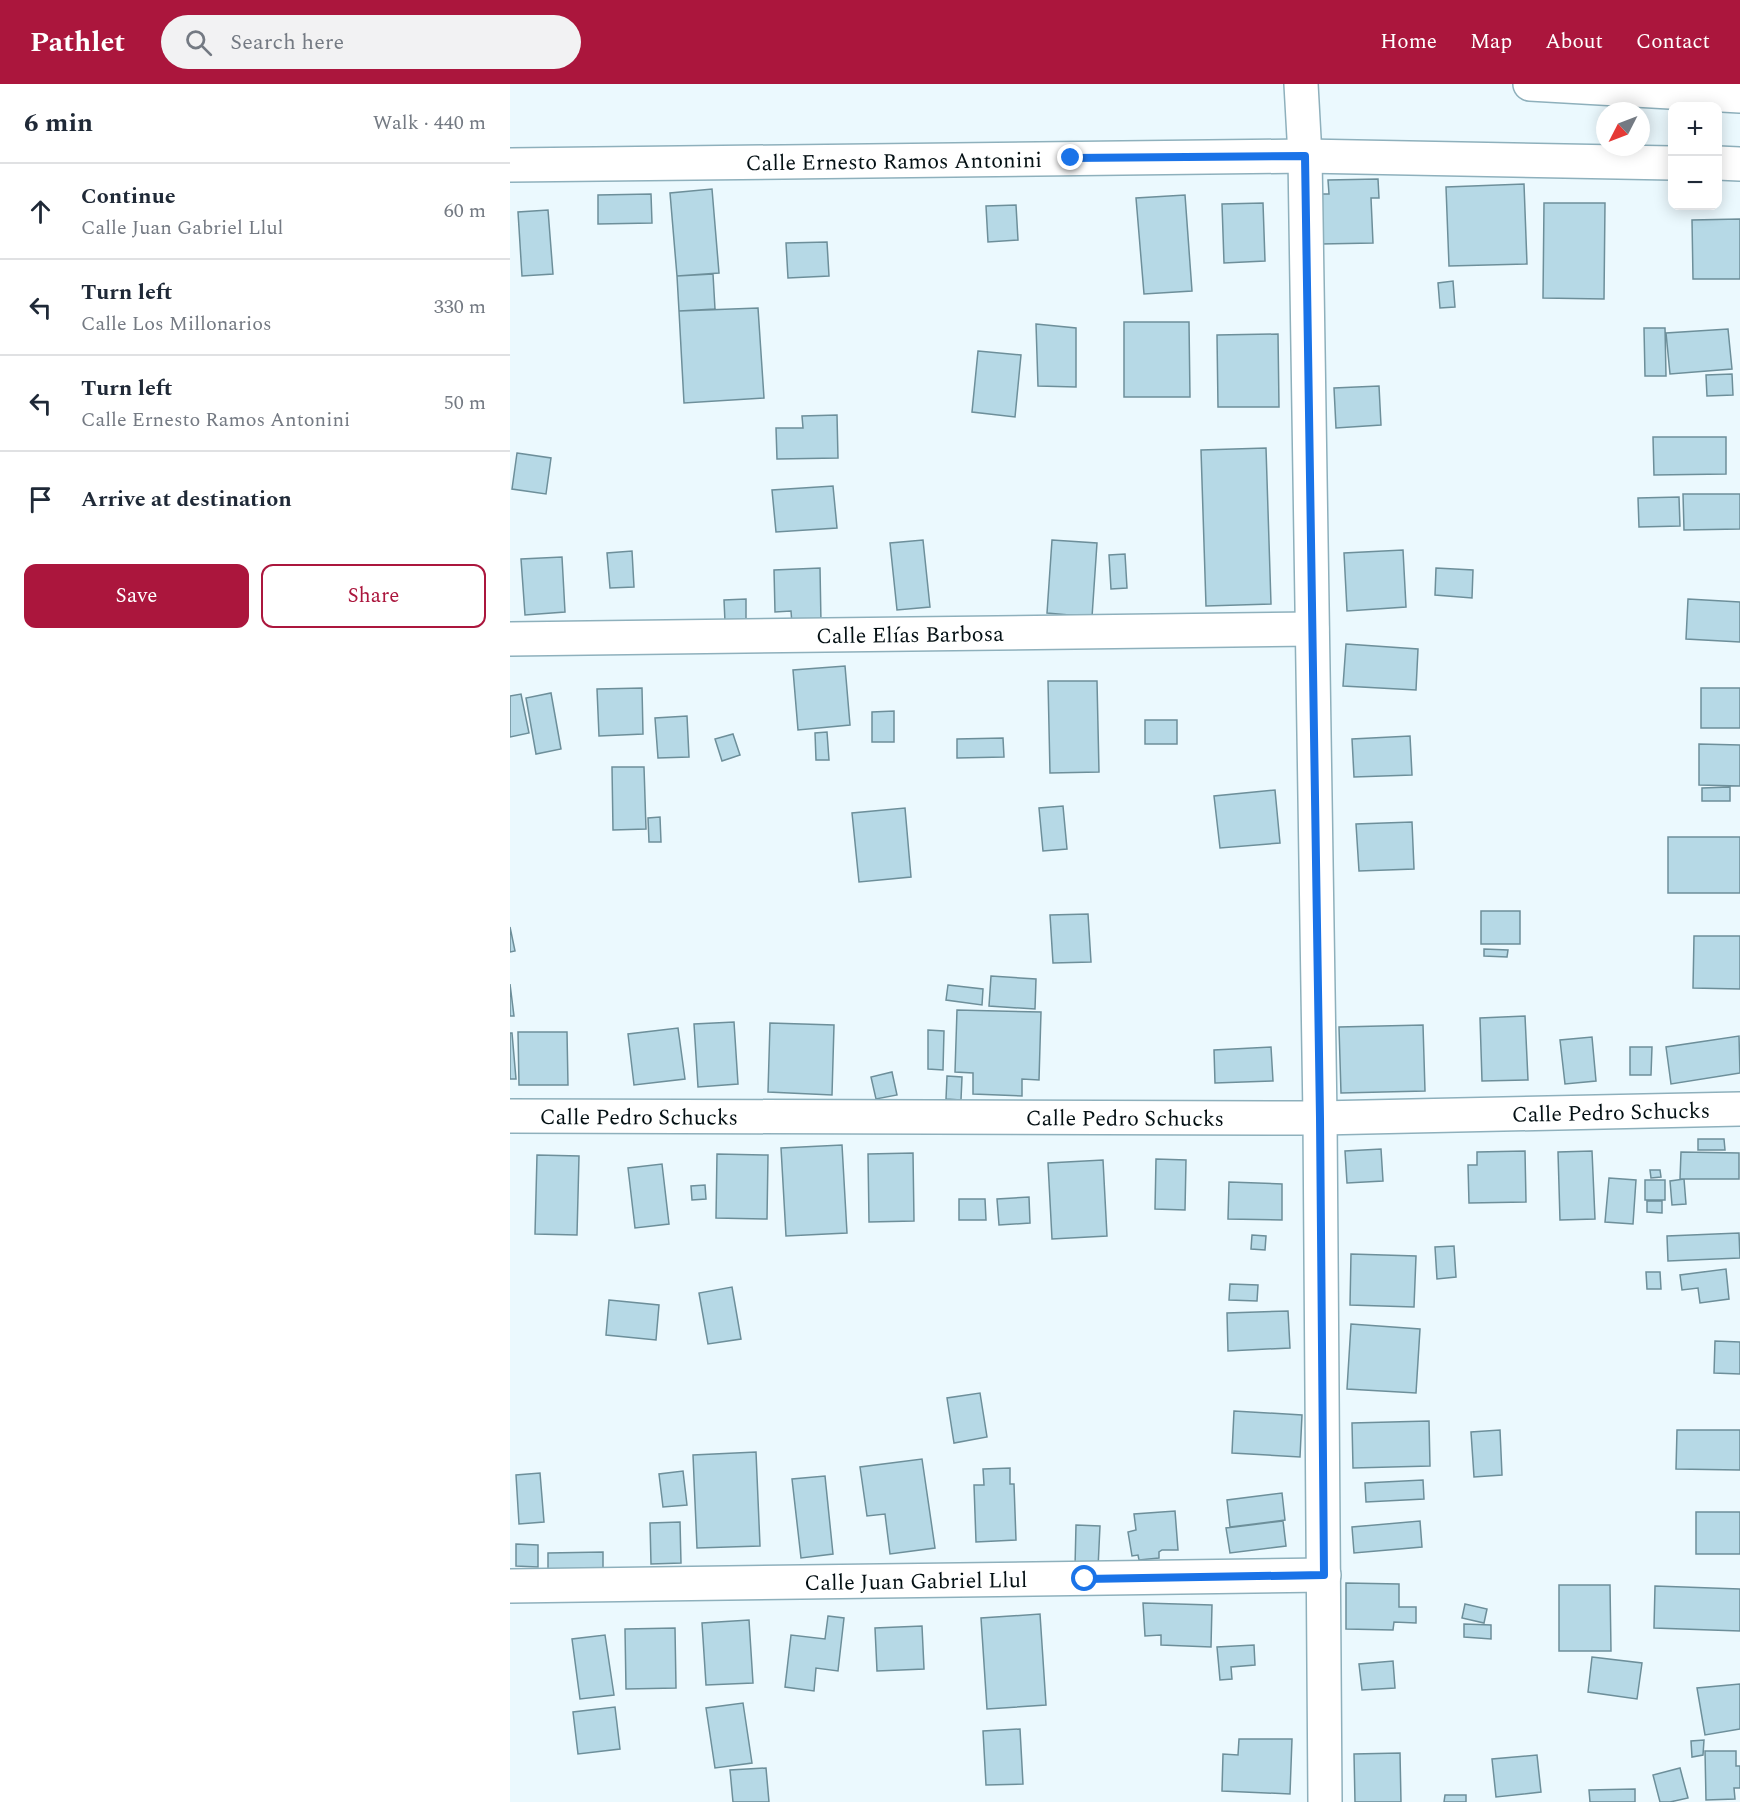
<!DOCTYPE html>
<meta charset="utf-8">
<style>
body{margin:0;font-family:Spectral,serif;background:#f2f2f3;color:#1f2937}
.controls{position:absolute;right:18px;top:18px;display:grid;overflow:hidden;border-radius:12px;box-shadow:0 3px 15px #0003}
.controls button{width:54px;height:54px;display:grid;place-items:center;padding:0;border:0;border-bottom:2px solid #e0e1e3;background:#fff;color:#1f2937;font:30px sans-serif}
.compass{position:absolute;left:1086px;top:18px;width:54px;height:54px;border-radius:50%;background:#fff;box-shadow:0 3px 15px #0003;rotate:228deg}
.stop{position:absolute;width:18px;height:18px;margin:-14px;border:4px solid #1a73e8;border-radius:50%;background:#fff}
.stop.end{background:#1a73e8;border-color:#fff;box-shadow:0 2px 6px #0008}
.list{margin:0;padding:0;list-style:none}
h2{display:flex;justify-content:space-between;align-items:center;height:78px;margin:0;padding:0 24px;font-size:26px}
h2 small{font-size:20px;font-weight:400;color:#747a83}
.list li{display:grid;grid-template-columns:39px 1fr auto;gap:18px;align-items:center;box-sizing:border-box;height:96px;padding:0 24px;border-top:2px solid #e0e1e3}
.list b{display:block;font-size:22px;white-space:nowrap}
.list p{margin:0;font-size:20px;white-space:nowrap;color:#747a83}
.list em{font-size:20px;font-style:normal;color:#747a83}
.actions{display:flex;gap:12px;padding:18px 24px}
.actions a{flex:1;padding:14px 0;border:2px solid #ab163d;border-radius:12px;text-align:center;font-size:21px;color:#ab163d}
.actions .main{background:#ab163d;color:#fff}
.icon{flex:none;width:33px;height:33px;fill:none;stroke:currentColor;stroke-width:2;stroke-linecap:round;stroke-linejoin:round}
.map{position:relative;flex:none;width:1230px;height:1718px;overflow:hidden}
header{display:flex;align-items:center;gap:36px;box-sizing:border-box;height:84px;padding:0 30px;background:#ab163d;color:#fff}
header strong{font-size:28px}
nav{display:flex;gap:33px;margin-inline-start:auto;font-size:21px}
.search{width:420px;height:54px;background:#f2f2f3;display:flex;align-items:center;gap:15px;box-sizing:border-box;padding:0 21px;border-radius:33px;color:#747a83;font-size:22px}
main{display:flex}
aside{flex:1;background:#fff}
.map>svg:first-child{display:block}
</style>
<header>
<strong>Pathlet</strong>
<div class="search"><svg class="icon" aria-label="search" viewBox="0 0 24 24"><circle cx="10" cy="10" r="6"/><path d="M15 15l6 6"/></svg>Search here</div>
<nav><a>Home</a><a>Map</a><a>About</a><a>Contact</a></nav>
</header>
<main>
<aside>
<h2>6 min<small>Walk · 440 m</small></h2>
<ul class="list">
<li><svg class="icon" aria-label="ahead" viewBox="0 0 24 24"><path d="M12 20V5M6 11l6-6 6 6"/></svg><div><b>Continue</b><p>Calle Juan Gabriel Llul</p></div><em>60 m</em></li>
<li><svg class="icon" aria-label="left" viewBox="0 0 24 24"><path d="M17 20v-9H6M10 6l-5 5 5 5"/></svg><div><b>Turn left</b><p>Calle Los Millonarios</p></div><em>330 m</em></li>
<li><svg class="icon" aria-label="left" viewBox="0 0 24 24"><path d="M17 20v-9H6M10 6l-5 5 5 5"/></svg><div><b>Turn left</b><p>Calle Ernesto Ramos Antonini</p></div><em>50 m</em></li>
<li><svg class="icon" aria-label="arrive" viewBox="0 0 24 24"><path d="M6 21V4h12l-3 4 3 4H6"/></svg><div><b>Arrive at destination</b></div></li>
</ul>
<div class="actions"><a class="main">Save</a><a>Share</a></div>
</aside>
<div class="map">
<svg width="1230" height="1718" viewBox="0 0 1230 1718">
<rect width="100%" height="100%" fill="#ebf9fe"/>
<path fill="#b6d9e6" stroke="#6d8f9a" stroke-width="1.5" d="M868 95 869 114H861L863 159 811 160 810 110H819L818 96Z
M1014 100 1017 180 939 182 936 103Z
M202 105 209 189 167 192 160 109Z
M141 110 142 139 88 140V111Z
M675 111 682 207 634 210 626 114Z
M753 119 755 177 714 179 712 120Z
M1034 119H1095L1094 215 1033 214Z
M506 121 508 156 478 158 476 122Z
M38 126 43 190 12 192 8 128Z
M1230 135V195H1183L1182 136Z
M317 158 319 192 278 194 276 159Z
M203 190 205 225 169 227 167 192Z
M943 197 945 223 930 224 928 199Z
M248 224 254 314 174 319 169 227Z
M614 238H679L680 313H614Z
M526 240 566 244V303L528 302Z
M1134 244H1155L1156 292H1135Z
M1218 245 1222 285 1160 290 1156 249Z
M768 250 769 323H708L707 251Z
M468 267 511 271 505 333 462 328Z
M1222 290 1223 311 1197 312 1196 291Z
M869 302 871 341 826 344 824 304Z
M327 331 328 374 267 375 266 344H293L292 332Z
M1143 353H1216V390L1144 391Z
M756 364 761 520 696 522 691 366Z
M7 369 41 374 36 410 2 405Z
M323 402 327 444 266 448 262 406Z
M1173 410H1230V445L1174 446Z
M1169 413 1170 442 1129 443 1128 414Z
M413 456 420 523 387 526 380 459Z
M542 456 587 459 582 533 537 529Z
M893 466 896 523 837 527 834 469Z
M122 467 124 503 100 504 97 469Z
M615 470 617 504 601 505 599 471Z
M52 473 55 528 15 531 11 475Z
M310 484 311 539 282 540 281 527 265 528 264 486Z
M926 484 963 486 962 514 925 511Z
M236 515V538H215L214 516Z
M1178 515 1230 518V558L1176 555Z
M836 560 908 565 906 606 833 602Z
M335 582 340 641 288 646 283 586Z
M538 597H587L589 688 540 689Z
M132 604 133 650 89 652 87 605Z
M1191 604H1230V644H1191Z
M41 609 51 665 26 670 16 614Z
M11 610 19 649 0 653V612Z
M384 627V658H362V628Z
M177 632 179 673 148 674 145 634Z
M635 636H667V660H635Z
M317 648 319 676H306L305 649Z
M223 650 230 671 212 677 205 655Z
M900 652 902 691 844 693 842 655Z
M493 654 494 673 447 674V655Z
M1189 660 1230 661V702L1189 701Z
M102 683H134L136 745 103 746Z
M1220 703V717H1192V704Z
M765 706 770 759 710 764 704 712Z
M553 722 557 765 533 767 529 724Z
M395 724 401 793 349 798 342 729Z
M150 733 151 758H139L138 734Z
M902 738 904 785 849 787 846 740Z
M1158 753H1230V809H1158Z
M971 827H1010V860H971Z
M578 830 581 878 543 879 540 831Z
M0 843 5 867 0 868Z
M1184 852H1230V905L1183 904Z
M974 865 998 866 997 873 974 872Z
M481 892 526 895 525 925 479 922Z
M0 900 4 932H0Z
M438 901 473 905 472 921 436 916Z
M447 926 531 928 529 996 512 995V1012L463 1010V989L445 988Z
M1015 932 1018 996 972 997 970 934Z
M224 938 228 1000 188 1003 184 940Z
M260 939 324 941 322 1011 258 1008Z
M913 941 915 1007 831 1009 829 943Z
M168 944 175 995 124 1001 118 950Z
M418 946 434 947 433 986 418 985Z
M8 948H57L58 1001H9Z
M0 949H2L6 995H0Z
M1229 952 1230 989 1161 1000 1156 963Z
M1082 953 1086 997 1055 1000 1050 956Z
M761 963 763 997 705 999 704 966Z
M1120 963H1142L1141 991H1120Z
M382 988 387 1011 366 1015 361 993Z
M437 992 452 993 451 1016 436 1015Z
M1188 1055H1214L1215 1066H1188Z
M332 1061 337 1149 276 1152 271 1064Z
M871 1065 873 1097 837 1099 835 1067Z
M1015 1067 1016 1118 959 1119 958 1081H967V1068Z
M1082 1067 1085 1135 1050 1136 1048 1068Z
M1171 1068 1229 1069V1095H1170Z
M403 1069 404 1137 359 1138 358 1070Z
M207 1070 258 1071 257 1135 206 1134Z
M27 1071 69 1072 67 1151 25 1150Z
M646 1075 676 1076 675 1126 645 1125Z
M593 1076 597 1152 542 1155 538 1079Z
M152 1080 159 1140 125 1144 118 1084Z
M1140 1086H1150L1151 1093 1141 1094Z
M1099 1094 1126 1096 1123 1140 1095 1138Z
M1174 1095 1176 1120 1162 1121 1160 1097Z
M1135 1096H1155V1116H1135Z
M719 1098 772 1100V1136L718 1135Z
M195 1101 196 1115 182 1116 181 1102Z
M519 1113 520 1139 489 1141 487 1115Z
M449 1115H475L476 1136H449Z
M1137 1117H1152V1129L1137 1128Z
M1229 1149 1230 1174 1158 1177 1157 1152Z
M742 1151 756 1152 755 1166 741 1165Z
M944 1162 946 1193 927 1195 925 1163Z
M841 1170 906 1172 904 1223 840 1221Z
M1216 1185 1219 1215 1190 1219 1188 1204 1172 1206 1170 1191Z
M1136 1188H1150L1151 1205H1137Z
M720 1200 748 1201 747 1217 719 1216Z
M222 1203 231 1255 198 1260 189 1209Z
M99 1216 149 1221 146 1256 96 1251Z
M778 1227 780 1264 718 1267 717 1229Z
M841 1240 910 1245 906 1309 837 1305Z
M1205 1257 1230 1258V1290L1204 1289Z
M470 1309 477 1353 444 1359 437 1314Z
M724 1327 792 1331 790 1373 722 1369Z
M919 1337 920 1382 843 1384 842 1339Z
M990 1346 992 1391 964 1393 961 1348Z
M1167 1346H1230V1386L1166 1385Z
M246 1368 250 1462 187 1464 183 1371Z
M412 1375 425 1464 380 1470 375 1430 357 1432 350 1383Z
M500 1384V1400H504L506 1456 466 1458 464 1401H474L473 1385Z
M173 1387 177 1421 153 1423 149 1390Z
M30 1389 34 1438 9 1440 6 1391Z
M315 1392 323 1470 291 1474 282 1395Z
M913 1396 914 1415 856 1418 855 1399Z
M772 1409 775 1436 720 1443 717 1416Z
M665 1427 668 1466H652L649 1468V1474L629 1476 628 1471 622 1472 618 1448 626 1446 624 1430Z
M1186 1428H1230V1470H1186Z
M773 1437 776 1462 720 1469 716 1444Z
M910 1437 912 1463 844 1469 842 1443Z
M170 1438 171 1479 141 1480 140 1439Z
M566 1441 590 1442 588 1484 565 1483Z
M6 1460 28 1461V1483L6 1482Z
M93 1468V1494L38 1495V1469Z
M836 1499 889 1500V1523H906V1539L884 1538 883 1546 836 1545Z
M1049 1501H1100L1101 1567H1049Z
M1145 1502 1230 1505V1547L1144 1544Z
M633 1519 702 1521 701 1563 651 1561V1551L635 1552Z
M955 1520 977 1525 974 1539 952 1534Z
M530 1530 536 1621 477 1625 471 1534Z
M318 1532 334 1534 328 1587 306 1584 304 1607 275 1603 281 1551 315 1555Z
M239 1536 243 1599 196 1601 192 1539Z
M954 1540 981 1541V1555L954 1553Z
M412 1542 414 1585 367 1587 365 1544Z
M165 1544 166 1604 116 1605 115 1545Z
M95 1551 104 1611 70 1615 62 1555Z
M744 1561 745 1581 721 1583 722 1595 710 1596 707 1563Z
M1082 1573 1132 1579 1127 1615 1078 1608Z
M883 1577 885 1604 852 1606 849 1580Z
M1230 1600V1645L1195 1651 1187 1604Z
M233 1619 242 1679 205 1684 196 1624Z
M105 1623 110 1665 68 1670 63 1628Z
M510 1645 513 1700 476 1701 473 1647Z
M729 1655H782L780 1710 712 1707 713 1670 728 1671Z
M1194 1656 1193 1671 1182 1673 1181 1657Z
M1195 1667H1226V1682H1230V1704H1224L1225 1715 1196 1716Z
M890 1669 891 1718H845L844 1670Z
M1027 1671 1031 1708 986 1713 982 1675Z
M256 1684 259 1718H223L220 1686Z
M1170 1684 1178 1714 1160 1718H1150L1143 1691Z
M1125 1705V1718H1080L1079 1706Z
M935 1711H956V1718H934Z"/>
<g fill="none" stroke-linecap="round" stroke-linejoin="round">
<g stroke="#8eb0bc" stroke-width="36">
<g id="minor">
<path d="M791 0 795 72 810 1034 815 1718"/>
<path d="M1020 0 1230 12"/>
<path d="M1208 79 1230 80"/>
<path id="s1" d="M0 81 795 72 1162 79"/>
<path id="s2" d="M0 555 802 545"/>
<path id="s3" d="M0 1032 810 1034 1230 1025"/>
<path id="s4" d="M0 1502 814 1491"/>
</g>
</g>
<use href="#minor" stroke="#fff" stroke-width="33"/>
</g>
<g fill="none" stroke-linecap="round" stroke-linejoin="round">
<path stroke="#1a73e8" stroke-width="8" d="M561 74 795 72 810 1034 814 1491 575 1495"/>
</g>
<g text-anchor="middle" stroke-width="4.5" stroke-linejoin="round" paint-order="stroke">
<g font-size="22" fill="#041014" stroke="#fff">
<text dy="8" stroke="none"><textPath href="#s1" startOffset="384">Calle Ernesto Ramos Antonini</textPath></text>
<text dy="8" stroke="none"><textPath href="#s2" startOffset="400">Calle Elías Barbosa</textPath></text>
<text dy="8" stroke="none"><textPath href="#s3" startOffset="1101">Calle Pedro Schucks</textPath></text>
<text dy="8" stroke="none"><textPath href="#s3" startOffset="129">Calle Pedro Schucks</textPath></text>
<text dy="8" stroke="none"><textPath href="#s3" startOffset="615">Calle Pedro Schucks</textPath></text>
<text dy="8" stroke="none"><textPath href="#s4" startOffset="406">Calle Juan Gabriel Llul</textPath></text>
</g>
</g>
</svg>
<div class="controls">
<button>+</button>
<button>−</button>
</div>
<svg class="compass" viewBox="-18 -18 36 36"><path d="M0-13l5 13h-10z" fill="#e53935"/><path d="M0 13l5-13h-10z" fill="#747a83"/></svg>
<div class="stop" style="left:575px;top:1495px"></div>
<div class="stop end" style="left:561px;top:74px"></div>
</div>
</main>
